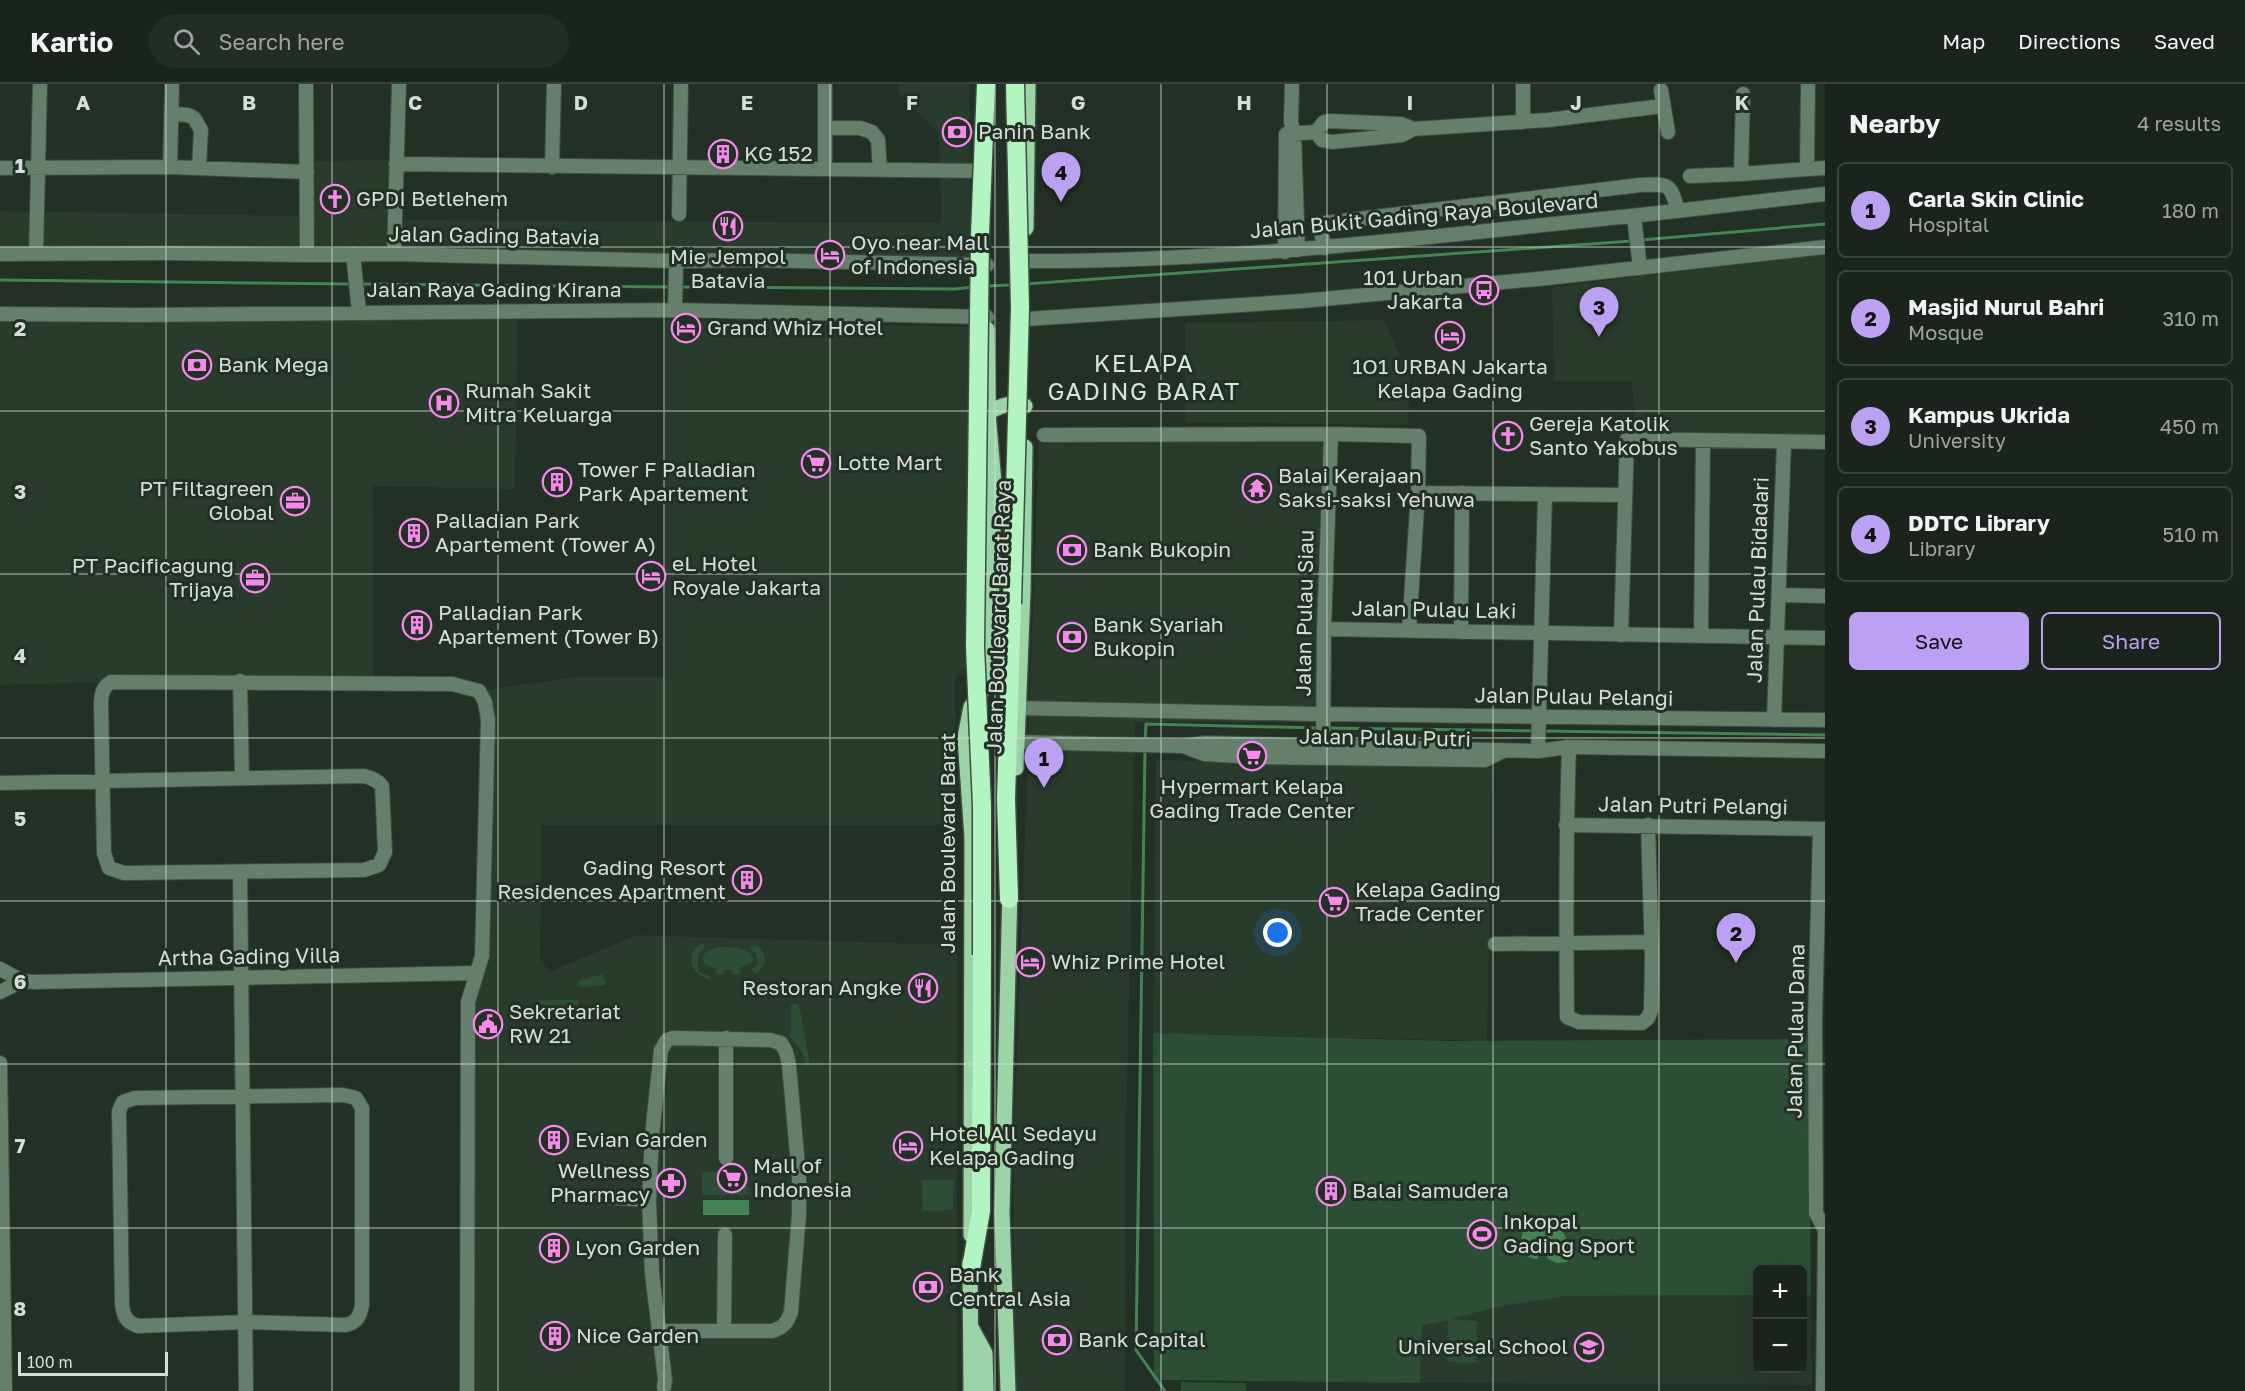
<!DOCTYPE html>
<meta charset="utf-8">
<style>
body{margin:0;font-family:"Golos Text",sans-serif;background:#232c25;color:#f1f3f6}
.controls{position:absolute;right:18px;bottom:18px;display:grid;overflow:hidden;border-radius:9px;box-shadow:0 6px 24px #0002}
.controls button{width:54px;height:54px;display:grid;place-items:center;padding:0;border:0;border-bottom:2px solid #38413b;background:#1a241c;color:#f1f3f6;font:30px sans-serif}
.scale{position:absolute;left:18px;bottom:15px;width:150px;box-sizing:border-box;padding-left:6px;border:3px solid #d6ded7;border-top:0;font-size:16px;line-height:21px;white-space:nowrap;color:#d6ded7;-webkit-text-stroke:4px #223025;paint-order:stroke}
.you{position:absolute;left:1278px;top:849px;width:21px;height:21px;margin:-15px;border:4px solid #fff;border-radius:50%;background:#1a73e8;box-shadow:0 0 0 9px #1a73e833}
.badge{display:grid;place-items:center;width:39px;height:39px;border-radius:50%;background:#bca0f2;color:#111;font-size:20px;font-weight:700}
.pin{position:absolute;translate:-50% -50px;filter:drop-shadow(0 2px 3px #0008)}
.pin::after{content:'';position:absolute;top:32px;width:21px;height:18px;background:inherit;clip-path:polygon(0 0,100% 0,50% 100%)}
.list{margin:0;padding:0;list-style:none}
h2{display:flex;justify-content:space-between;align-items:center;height:78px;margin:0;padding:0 24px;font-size:26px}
h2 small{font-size:20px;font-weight:400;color:#9fa4a3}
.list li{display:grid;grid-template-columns:39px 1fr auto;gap:18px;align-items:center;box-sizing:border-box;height:96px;margin:0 12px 12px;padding:0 12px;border:2px solid #38413b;border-radius:9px}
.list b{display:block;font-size:22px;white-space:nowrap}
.list p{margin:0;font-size:20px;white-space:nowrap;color:#9fa4a3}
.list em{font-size:20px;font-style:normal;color:#9fa4a3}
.actions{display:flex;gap:12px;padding:18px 24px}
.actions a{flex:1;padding:14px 0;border:2px solid #bca0f2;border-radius:9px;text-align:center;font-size:21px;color:#bca0f2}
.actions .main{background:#bca0f2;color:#111}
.icon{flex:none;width:33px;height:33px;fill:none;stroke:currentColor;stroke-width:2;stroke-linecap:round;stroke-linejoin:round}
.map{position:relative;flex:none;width:1825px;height:1307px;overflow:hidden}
header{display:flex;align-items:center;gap:36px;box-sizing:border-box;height:84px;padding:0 30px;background:#1a241c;border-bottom:2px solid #38413b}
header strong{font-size:28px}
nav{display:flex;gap:33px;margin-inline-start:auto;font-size:21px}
.search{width:420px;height:54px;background:#232c25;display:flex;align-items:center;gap:15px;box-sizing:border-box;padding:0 21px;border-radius:33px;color:#9fa4a3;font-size:22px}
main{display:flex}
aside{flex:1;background:#1a241c}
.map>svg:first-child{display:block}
</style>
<header>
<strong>Kartio</strong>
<div class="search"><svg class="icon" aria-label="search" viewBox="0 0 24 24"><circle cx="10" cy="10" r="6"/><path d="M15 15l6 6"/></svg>Search here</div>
<nav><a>Map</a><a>Directions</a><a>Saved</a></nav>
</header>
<main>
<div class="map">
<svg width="1825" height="1307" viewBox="0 0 1825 1307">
<rect width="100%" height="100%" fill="#223025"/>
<path fill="#293b2c" d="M898 0H969L971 180 0 172V127L301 132 304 77 390 76 389 136 941 139 939 49 898 9Z
M1825 170V353L1635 346 1632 298 1554 297 1552 203Z
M372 233 518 236 515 405 373 402 374 599 111 598 0 601V235Z
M664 236 972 243 966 586 955 593 956 741H542L540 873 549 888 637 851 957 861V1307H466L468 918 482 872 487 634 479 607 574 593H665Z
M1384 236 1410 294 1408 341 1185 338V239Z
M1328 356 1321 638H1135L1126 1052 1125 1307H1013L1014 1052 1039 358Z
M1156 676 1492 684 1487 957 1153 949Z
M1757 1211 1758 1284H1802L1803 1211H1811L1812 1301 1420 1299 1422 1242 1502 1222 1567 1212Z"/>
<path fill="#2c4e34" d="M702 860 705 864 698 871 697 885 701 889 710 892V896C694 891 687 881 694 865Z
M755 860C768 868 768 881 756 890L752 886 758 879 756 871 750 864Z
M718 863C731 863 749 862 754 876L752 879 740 884 741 889 733 891 732 886H724L723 891 715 889 716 885 706 881 702 874 706 868Z
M602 890 606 898 604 901 580 903 578 900 579 897Z
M538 916H578V936H538Z
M791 920H797L800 925 810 981 806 982 803 969 791 954Z
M1153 949 1451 957 1808 955 1811 1211H1803L1802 1186H1758L1757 1211 1567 1212 1502 1222 1450 1235 1477 1237 1476 1279 1447 1278 1448 1236 1422 1242 1420 1299 1154 1296Z
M702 1088 748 1089V1111H702Z
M922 1096H954L953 1126 923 1127Z
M1181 1298 1246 1299V1307H1181Z"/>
<path fill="#438455" d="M703 1116H749V1131H703Z
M1553 1133 1565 1137 1563 1148C1569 1162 1574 1161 1567 1178L1556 1179 1547 1174 1549 1155 1545 1152 1540 1154 1538 1175C1517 1174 1519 1157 1525 1142Z"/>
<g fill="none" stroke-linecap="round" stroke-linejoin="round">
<path stroke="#438455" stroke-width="3" d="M1641 156 1825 140
M0 196 353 200
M359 200 671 203
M1025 200 1632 157
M986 202 1012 201
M680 203 955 205 974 203
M1326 644 1535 647
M1542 647 1825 651
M1145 658 1146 640 1319 644
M1145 665 1136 1266 1165 1307"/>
<g stroke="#3f4c41" stroke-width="16">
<path id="minor" d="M306 0 307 171
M825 0V85
M1292 0 1291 38 1294 50 1298 166
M1523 0V38
M1808 0 1807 85 1825 84
M1661 6 1668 48
M1743 10 1741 90 1807 85
M171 30 188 31 194 34 201 46 199 84
M825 44H860L872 48 878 56 880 86
M1316 48 1322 56 1332 58 1402 51 1413 45 1548 36 1663 22
M1286 50 1316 48 1324 38 1329 37 1401 40 1413 45
M396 80 985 87
M170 83 172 0
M552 83 554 0
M0 84 170 83 307 88
M1690 92 1741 90
M679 130 681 0
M1634 132 1640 184
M1325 164 1321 149V142L1325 139 1640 101C1669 100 1670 98 1678 127
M1285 168 1286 51
M0 170 167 169 307 171 394 170 676 177 753 176 987 181
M36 170 40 0
M353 170 359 228
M394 170 399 0
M1025 177C1183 178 1339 163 1496 146 1606 135 1715 123 1825 110
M675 226 676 177
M0 230 140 231 675 226 987 233
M1026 235 1302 217 1548 194 1825 163
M1044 351 1331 350 1419 352 1418 409 1409 546
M1418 409 1624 411
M1779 511 1825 512
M1324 545 1825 554
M1461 548 1462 409
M1621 551 1627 355 1825 358
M1701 552 1703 357
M240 597 242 694
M1018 624 1314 630
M1323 630 1825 636
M1774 636 1784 358
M1017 658 1183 662 1204 670 1253 673 1485 676 1503 667
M1183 662 1205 659 1538 667 1569 663 1825 667
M1569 663C1566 753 1566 843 1567 933L1579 938 1642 939 1648 934 1651 927 1652 874 1648 741
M1538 667 1545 410
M1323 671 1324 545 1331 350
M0 699 364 692C372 694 377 696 382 702L385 768 379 781 364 786 124 789 109 784 104 769 101 618C102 608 103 603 111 598L452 600 479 607 485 618 488 636 482 872 468 918 467 1307
M1566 741 1825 745
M1820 745 1815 935 1816 1129 1825 1146
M240 788 246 1307
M1495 860 1650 858
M0 885 22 897 35 898 477 889
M0 908 22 897
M0 979 5 1307
M343 1011 356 1014 362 1024V1221C360 1232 357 1239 345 1241L247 1238 138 1242C126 1238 123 1232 122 1219L119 1027 123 1018 135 1014Z
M726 1074V954
M602 1113 649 1116
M658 1247H772C783 1244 787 1239 791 1228L799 1130V1093L789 981 786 968 781 959 770 956 673 954 667 956 661 966 652 1051 649 1116 652 1190 665 1295 664 1303
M724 1247 725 1151
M1823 1307 1825 1145"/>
</g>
<g stroke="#3f4c41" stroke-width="18">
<path id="major" d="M1026 144 1028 0
M988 329C1001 321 1010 318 1025 322
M1016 684 1023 507 1025 363
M971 1151 972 754 965 653 971 623 982 607 990 587 994 399 988 329 987 245
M970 1178 971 1307
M972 1245 985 1269 986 1307
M1008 1307 1002 1129 1010 804"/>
</g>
<g stroke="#3f4c41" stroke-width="21">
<path id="highway" d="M1009 815 1006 715 1012 520
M970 1190 981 1127 982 871"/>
</g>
<use href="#minor" stroke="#657f6a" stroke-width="14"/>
<use href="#major" stroke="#9cd4a8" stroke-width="15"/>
<use href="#highway" stroke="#b2f5c1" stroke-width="18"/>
<g stroke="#3f4c41" stroke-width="21" stroke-linecap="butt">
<path id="highway-bridge" d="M1012 520 1020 224 1015 0
M982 871V722L975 563 980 151 986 0"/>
</g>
<use href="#highway-bridge" stroke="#b2f5c1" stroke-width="18"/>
</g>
<path fill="none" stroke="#d6ded7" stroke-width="1.5" stroke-opacity="0.55" d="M166 0V1307M332 0V1307M498 0V1307M664 0V1307M830 0V1307M995 0V1307M1161 0V1307M1327 0V1307M1493 0V1307M1659 0V1307M0 163H1825M0 327H1825M0 490H1825M0 654H1825M0 817H1825M0 980H1825M0 1144H1825"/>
<defs>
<g id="bank-ring" transform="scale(1.5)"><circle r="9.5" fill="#223025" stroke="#f788ec" stroke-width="1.5"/><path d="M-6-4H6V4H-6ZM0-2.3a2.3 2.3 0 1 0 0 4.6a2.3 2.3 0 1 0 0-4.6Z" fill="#f788ec"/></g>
<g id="building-ring" transform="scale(1.5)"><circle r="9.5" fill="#223025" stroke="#f788ec" stroke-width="1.5"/><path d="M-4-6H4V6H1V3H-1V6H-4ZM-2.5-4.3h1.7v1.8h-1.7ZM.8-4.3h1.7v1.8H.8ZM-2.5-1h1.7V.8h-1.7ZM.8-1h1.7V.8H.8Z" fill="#f788ec"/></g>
<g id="church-ring" transform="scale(1.5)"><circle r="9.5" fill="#223025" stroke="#f788ec" stroke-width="1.5"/><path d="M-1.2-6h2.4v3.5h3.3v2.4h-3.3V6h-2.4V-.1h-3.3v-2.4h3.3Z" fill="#f788ec"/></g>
<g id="restaurant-ring" transform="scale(1.5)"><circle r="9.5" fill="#223025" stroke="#f788ec" stroke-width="1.5"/><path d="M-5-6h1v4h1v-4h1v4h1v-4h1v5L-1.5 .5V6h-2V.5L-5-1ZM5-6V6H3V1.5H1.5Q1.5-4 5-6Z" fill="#f788ec"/></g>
<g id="hotel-ring" transform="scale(1.5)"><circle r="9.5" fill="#223025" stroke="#f788ec" stroke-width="1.5"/><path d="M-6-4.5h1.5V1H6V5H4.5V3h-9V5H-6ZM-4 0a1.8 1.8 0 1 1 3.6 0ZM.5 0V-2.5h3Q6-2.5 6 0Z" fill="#f788ec"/></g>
<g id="bus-ring" transform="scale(1.5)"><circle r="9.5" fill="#223025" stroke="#f788ec" stroke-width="1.5"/><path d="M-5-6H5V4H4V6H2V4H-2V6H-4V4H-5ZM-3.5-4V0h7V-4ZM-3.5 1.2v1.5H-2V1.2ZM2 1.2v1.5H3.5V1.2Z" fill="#f788ec"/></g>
<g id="hospital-ring" transform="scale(1.5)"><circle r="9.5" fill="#223025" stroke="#f788ec" stroke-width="1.5"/><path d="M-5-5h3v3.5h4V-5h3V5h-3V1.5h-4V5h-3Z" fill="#f788ec"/></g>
<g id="supermarket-ring" transform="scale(1.5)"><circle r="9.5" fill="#223025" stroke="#f788ec" stroke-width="1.5"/><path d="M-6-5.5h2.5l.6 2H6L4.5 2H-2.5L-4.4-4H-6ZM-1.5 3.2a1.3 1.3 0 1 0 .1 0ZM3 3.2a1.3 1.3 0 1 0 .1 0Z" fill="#f788ec"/></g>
<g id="temple-ring" transform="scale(1.5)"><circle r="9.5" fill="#223025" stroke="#f788ec" stroke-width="1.5"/><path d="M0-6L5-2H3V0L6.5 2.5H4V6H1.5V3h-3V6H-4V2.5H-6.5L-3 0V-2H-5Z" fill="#f788ec"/></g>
<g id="office-ring" transform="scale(1.5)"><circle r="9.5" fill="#223025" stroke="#f788ec" stroke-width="1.5"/><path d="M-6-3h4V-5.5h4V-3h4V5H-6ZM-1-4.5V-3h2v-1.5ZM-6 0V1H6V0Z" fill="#f788ec"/></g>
<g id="civic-ring" transform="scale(1.5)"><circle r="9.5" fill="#223025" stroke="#f788ec" stroke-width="1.5"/><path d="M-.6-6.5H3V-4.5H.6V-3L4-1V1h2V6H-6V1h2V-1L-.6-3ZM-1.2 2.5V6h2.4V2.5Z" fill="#f788ec"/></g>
<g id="pharmacy-ring" transform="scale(1.5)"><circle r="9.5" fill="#223025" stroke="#f788ec" stroke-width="1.5"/><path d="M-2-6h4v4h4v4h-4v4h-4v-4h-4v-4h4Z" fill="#f788ec"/></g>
<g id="stadium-ring" transform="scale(1.5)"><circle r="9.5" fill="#223025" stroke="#f788ec" stroke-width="1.5"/><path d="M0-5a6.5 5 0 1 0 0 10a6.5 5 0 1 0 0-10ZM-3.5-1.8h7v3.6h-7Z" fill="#f788ec"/></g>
<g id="school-ring" transform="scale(1.5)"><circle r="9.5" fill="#223025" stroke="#f788ec" stroke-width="1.5"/><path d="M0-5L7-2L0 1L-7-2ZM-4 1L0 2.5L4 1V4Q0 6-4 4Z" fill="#f788ec"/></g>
</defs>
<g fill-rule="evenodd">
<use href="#bank-ring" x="957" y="48"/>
<use href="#building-ring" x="723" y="70"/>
<use href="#church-ring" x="335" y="115"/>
<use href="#restaurant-ring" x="728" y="142"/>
<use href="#hotel-ring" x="830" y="171"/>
<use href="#bus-ring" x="1484" y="206"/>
<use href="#hotel-ring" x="686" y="244"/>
<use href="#hotel-ring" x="1450" y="252"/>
<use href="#bank-ring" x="197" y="281"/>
<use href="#hospital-ring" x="444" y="319"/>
<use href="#church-ring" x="1508" y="352"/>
<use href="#supermarket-ring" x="816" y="379"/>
<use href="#building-ring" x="557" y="398"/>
<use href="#temple-ring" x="1257" y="404"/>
<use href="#office-ring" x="295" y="417"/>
<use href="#building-ring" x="414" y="449"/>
<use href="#bank-ring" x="1072" y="466"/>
<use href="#hotel-ring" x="651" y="492"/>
<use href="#office-ring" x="255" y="494"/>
<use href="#building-ring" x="417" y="541"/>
<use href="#bank-ring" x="1072" y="553"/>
<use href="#supermarket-ring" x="1252" y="672"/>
<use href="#building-ring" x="747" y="796"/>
<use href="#supermarket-ring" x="1334" y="818"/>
<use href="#hotel-ring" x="1030" y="878"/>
<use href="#restaurant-ring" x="923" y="904"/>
<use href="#civic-ring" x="488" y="940"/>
<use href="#building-ring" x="554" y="1056"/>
<use href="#hotel-ring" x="908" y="1062"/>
<use href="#supermarket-ring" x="732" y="1094"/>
<use href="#pharmacy-ring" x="671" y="1099"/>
<use href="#building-ring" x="1331" y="1107"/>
<use href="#stadium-ring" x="1482" y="1150"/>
<use href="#building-ring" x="554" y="1164"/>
<use href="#bank-ring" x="928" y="1203"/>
<use href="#building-ring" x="555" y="1252"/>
<use href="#bank-ring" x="1057" y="1256"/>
<use href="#school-ring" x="1589" y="1263"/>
</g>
<g text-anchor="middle" stroke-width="6" stroke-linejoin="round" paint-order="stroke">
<g font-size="21" fill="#d6ded7" stroke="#223025" text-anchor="start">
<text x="978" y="55">Panin Bank</text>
<text x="744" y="77">KG 152</text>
<text x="356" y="122">GPDI Betlehem</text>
<text x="851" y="166">Oyo near Mall<tspan x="851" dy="24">of Indonesia</tspan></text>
<text x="728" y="180" text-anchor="middle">Mie Jempol<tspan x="728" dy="24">Batavia</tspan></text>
<text x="1463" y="201" text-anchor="end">101 Urban<tspan x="1463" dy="24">Jakarta</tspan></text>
<text x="707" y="251">Grand Whiz Hotel</text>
<text x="218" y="288">Bank Mega</text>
<text x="1450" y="290" text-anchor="middle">1O1 URBAN Jakarta<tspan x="1450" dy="24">Kelapa Gading</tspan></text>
<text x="465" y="314">Rumah Sakit<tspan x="465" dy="24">Mitra Keluarga</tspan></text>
<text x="1529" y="347">Gereja Katolik<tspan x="1529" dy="24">Santo Yakobus</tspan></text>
<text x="837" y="386">Lotte Mart</text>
<text x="578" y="393">Tower F Palladian<tspan x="578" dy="24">Park Apartement</tspan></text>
<text x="1278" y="399">Balai Kerajaan<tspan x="1278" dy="24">Saksi-saksi Yehuwa</tspan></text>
<text x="274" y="412" text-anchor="end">PT Filtagreen<tspan x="274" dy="24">Global</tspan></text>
<text x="435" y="444">Palladian Park<tspan x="435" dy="24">Apartement (Tower A)</tspan></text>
<text x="1093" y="473">Bank Bukopin</text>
<text x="672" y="487">eL Hotel<tspan x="672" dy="24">Royale Jakarta</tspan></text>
<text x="234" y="489" text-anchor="end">PT Pacificagung<tspan x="234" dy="24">Trijaya</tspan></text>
<text x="438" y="536">Palladian Park<tspan x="438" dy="24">Apartement (Tower B)</tspan></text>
<text x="1093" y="548">Bank Syariah<tspan x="1093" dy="24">Bukopin</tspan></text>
<text x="1252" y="710" text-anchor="middle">Hypermart Kelapa<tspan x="1252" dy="24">Gading Trade Center</tspan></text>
<text x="726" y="791" text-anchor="end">Gading Resort<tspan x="726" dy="24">Residences Apartment</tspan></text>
<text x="1355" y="813">Kelapa Gading<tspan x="1355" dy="24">Trade Center</tspan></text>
<text x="1051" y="885">Whiz Prime Hotel</text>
<text x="902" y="911" text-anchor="end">Restoran Angke</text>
<text x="509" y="935">Sekretariat<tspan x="509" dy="24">RW 21</tspan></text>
<text x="929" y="1057">Hotel All Sedayu<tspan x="929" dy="24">Kelapa Gading</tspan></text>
<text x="575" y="1063">Evian Garden</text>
<text x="753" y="1089">Mall of<tspan x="753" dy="24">Indonesia</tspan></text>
<text x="650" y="1094" text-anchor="end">Wellness<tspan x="650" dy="24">Pharmacy</tspan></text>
<text x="1352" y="1114">Balai Samudera</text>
<text x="1503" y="1145">Inkopal<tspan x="1503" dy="24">Gading Sport</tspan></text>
<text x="575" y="1171">Lyon Garden</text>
<text x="949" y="1198">Bank<tspan x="949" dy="24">Central Asia</tspan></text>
<text x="576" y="1259">Nice Garden</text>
<text x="1078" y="1263">Bank Capital</text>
<text x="1568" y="1270" text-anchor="end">Universal School</text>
</g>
<g font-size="21" fill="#d6ded7" stroke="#223025">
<text transform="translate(1424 132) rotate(-5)" y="7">Jalan Bukit Gading Raya Boulevard</text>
<text transform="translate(494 152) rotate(1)" y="7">Jalan Gading Batavia</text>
<text x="494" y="213">Jalan Raya Gading Kirana</text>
<text transform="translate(1758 496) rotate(-88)" y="7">Jalan Pulau Bidadari</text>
<text transform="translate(1434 526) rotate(1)" y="7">Jalan Pulau Laki</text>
<text transform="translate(1305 529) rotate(-89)" y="7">Jalan Pulau Siau</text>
<text transform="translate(999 533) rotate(-88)" y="7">Jalan Boulevard Barat Raya</text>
<text transform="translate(1574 613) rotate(1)" y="7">Jalan Pulau Pelangi</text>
<text transform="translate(1385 654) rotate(1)" y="7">Jalan Pulau Putri</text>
<text transform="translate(1693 722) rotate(1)" y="7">Jalan Putri Pelangi</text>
<text transform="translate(948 759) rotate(-90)" y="7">Jalan Boulevard Barat</text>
<text transform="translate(249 873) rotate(-1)" y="7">Artha Gading Villa</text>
<text transform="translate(1796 947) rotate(-89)" y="7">Jalan Pulau Dana</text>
</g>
<g font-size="24" letter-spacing="1.5" fill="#d6e7d9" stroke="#223025">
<text x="1144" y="288">KELAPA<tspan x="1144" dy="28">GADING BARAT</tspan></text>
</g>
</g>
<g font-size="20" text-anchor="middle" font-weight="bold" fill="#d6ded7" stroke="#223025" stroke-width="6" stroke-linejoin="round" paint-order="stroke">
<text x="83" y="26">A</text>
<text x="249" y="26">B</text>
<text x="415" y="26">C</text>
<text x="581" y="26">D</text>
<text x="747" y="26">E</text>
<text x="912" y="26">F</text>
<text x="1078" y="26">G</text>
<text x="1244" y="26">H</text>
<text x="1410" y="26">I</text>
<text x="1576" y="26">J</text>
<text x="1742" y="26">K</text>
<text x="20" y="89">1</text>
<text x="20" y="252">2</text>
<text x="20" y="415">3</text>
<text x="20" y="579">4</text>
<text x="20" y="742">5</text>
<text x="20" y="905">6</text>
<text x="20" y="1069">7</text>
<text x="20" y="1232">8</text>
</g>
</svg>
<div class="controls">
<button>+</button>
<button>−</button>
</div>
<div class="scale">100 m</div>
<div class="you"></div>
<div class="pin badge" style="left:1044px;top:704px">1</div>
<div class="pin badge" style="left:1736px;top:879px">2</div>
<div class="pin badge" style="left:1599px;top:253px">3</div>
<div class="pin badge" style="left:1061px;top:118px">4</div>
</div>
<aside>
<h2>Nearby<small>4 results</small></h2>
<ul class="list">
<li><span class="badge">1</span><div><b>Carla Skin Clinic</b><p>Hospital</p></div><em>180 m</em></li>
<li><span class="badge">2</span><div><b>Masjid Nurul Bahri</b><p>Mosque</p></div><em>310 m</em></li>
<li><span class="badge">3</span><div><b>Kampus Ukrida</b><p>University</p></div><em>450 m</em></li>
<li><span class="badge">4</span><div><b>DDTC Library</b><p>Library</p></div><em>510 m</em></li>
</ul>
<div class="actions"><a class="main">Save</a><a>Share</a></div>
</aside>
</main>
